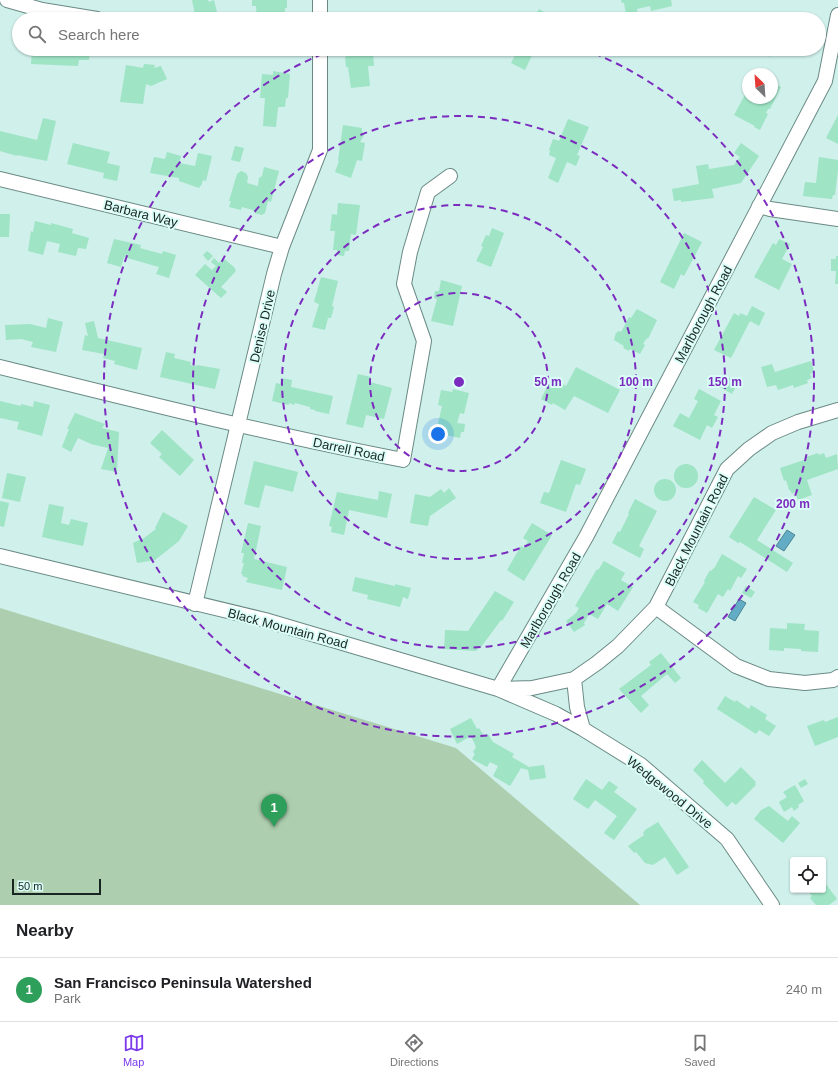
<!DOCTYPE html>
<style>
body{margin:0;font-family:Helvetica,sans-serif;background:#f2f2f2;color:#202124}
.controls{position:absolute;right:12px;bottom:12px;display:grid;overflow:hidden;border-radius:4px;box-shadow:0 1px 3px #0004}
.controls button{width:36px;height:36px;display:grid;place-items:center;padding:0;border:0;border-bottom:1px solid #e0e0e0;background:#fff;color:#202124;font:20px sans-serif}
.compass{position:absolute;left:742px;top:68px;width:36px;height:36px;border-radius:50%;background:#fff;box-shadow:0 1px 3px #0004;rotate:335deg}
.scale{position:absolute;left:12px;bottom:10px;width:89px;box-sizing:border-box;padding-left:4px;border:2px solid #192523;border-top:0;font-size:11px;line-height:14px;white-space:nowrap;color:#192523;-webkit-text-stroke:3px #dcfef8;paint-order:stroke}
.you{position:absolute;left:438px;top:434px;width:14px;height:14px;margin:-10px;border:3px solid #fff;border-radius:50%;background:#1a73e8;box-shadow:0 0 0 6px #1a73e833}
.badge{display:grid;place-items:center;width:26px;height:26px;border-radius:50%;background:#7c3aed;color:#fff;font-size:13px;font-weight:700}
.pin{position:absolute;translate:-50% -33px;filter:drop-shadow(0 1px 2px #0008)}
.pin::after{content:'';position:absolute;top:21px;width:14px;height:12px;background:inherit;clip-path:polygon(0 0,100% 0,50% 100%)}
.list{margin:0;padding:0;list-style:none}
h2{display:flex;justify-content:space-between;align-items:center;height:52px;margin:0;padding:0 16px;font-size:17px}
h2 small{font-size:13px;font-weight:400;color:#757577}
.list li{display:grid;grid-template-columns:26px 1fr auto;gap:12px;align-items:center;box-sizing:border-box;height:64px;padding:0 16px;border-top:1px solid #e0e0e0}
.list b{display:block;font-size:15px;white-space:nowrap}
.list p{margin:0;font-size:13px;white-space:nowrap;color:#757577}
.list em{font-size:13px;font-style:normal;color:#757577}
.icon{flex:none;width:22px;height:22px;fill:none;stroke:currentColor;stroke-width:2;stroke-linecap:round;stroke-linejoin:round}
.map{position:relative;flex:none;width:838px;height:905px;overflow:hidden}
.search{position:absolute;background:#fff;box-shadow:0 1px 3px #0004;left:12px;right:12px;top:12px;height:44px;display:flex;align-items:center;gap:10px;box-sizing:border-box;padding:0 14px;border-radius:22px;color:#757577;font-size:15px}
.sheet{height:116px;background:#fff}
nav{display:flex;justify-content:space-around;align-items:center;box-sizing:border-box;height:56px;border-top:1px solid #e0e0e0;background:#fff;font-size:11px;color:#757577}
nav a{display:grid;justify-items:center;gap:2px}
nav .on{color:#7c3aed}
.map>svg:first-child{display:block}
</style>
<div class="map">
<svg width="838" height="905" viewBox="0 0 838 905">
<rect width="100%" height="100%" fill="#cff0eb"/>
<path fill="#adcfaf" d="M0 608 456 748 640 905H0Z"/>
<path fill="#62adc5" stroke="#4c8494" d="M787 530 795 535 784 551 776 546Z
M739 599 746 603 735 621 728 617Z"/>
<path fill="#9ee4c5" d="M192 0H208L209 2 214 0 217 12 211 13 212 19H196Z
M252 0H287V8H285V19H257L256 6H252Z
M621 0H671L672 6 651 11 650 6 637 9 638 15H640L641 19H627L624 3H622Z
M539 9 549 15 547 19H534Z
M32 49H90L89 60H79L78 66 31 64Z
M346 49H366L367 54 373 53 374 66H368L370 86 351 88 348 67H346L345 57 347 56Z
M518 49H535L525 70 511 63Z
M765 49H793L778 56 776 53 769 57Z
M144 64 155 65 154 68 161 66 167 79 151 86 146 84 143 104 120 102 126 65 143 68Z
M273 71 290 74 288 98H286L285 107H278L276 127 263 126 265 98H260L262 74 273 75Z
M772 82 781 87 770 109H768L766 113 768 114 760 130 754 127 755 126 734 115 748 89V98H772Z
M838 115V144L826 138Z
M43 118 56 121 47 161 17 155V156L0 151V131L37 140Z
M568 119 589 127 577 155 580 156 576 166 567 162 558 183 548 178 556 158 549 155 550 151 549 150 553 139 559 141Z
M343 125 362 128V131L364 135 360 142 365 143 362 161 357 160 351 178 335 172 339 161H338Z
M73 143 110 152 107 163 120 166 117 181 103 178 104 173 67 164Z
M741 143 759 156 741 183 712 189 714 198 681 202V200L674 201 672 189 699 184 696 166 708 164 709 169 734 165 740 157 734 153Z
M235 146 244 148 240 162 231 160Z
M167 152 181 156 179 163 195 166 198 153 212 156 206 181 203 180 201 186H200L199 188 179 181V178L150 173 154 157 165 159Z
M819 157 838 160V170L835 195H833L832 199 803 196 805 182 816 183Z
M264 167 279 171 271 202 268 201 265 213 262 215 255 213 253 210 242 207 241 210 229 207 231 201H229L237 174 241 171 246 173 248 177 247 183 258 186 259 178 262 176Z
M338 203 360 205 356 235 351 234 349 251H345L344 256 337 255V250H333L335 231H330L332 214 337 215Z
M0 214H10L9 237H0Z
M35 221 51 225V223L73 229 72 233 89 238 86 249 78 248 76 256 58 252 60 244 47 241 43 255 28 251 31 231 33 232Z
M492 228 504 233 491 267 476 261 483 247 481 246 486 235 489 236Z
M684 233 702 242 684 276 681 274 674 289 660 282Z
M114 239 141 245 140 248 162 254 163 251 176 255 169 278 156 274 159 267 124 257 121 267 107 263Z
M779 239 790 244 782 259 792 264 779 290 754 277 773 243 776 245Z
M207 251 213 256 208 261 203 255Z
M836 256H838V284H835L836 271H831V259H836Z
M214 258 219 263 223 258 234 267 236 271 221 287 227 292 221 298 195 275 205 264 212 270 216 266 211 262Z
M321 277 338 281 332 306 334 307 331 318H328L325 330 312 327 319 304 314 302Z
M441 280 462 286 453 326 431 321 437 299 434 298 435 291H439Z
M752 306 765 313 759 326 750 321 731 358 714 350 734 313 739 316 740 313 747 316Z
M637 309 657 320 648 339 647 338 643 344 645 345 640 354 630 349 629 351 623 348 624 346 614 340 616 333 619 331 621 332 629 317 631 318Z
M48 318 63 322 56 352 31 347 33 342 21 339 6 340 5 325 30 324 46 328Z
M94 321 98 338 142 348 137 370 114 364 115 361 103 358 104 354 82 350 85 335 88 336 85 323Z
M166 352 175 354 174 358 191 362 190 365 197 366V365L220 369 215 389 160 377Z
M811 361 814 372 810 374 812 378 807 380 808 383 794 388 793 385 778 390 776 385 767 387 761 367 772 364 775 372Z
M576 367 620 390 608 413 574 396 565 410 553 403 552 405 541 399 548 385 551 384 559 382 566 386Z
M358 374 371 377 370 382 392 388 384 419 366 415 363 428 346 424Z
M726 376 738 383 732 394 720 387Z
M281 378 292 380 291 387 333 396 329 414 315 411V410L310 409V407L295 403 294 405 289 403V405L272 401 276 383 280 384Z
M453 389 469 393 464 414 460 413 457 423 465 424 464 432H461L460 438 436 433 442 406 438 405 441 390 452 392Z
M699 389 721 401 714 415 718 417 712 428 707 425 700 440 673 426 680 413 689 418 698 401 694 399Z
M0 401 21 406V404L33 407 34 401 50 405 42 436 17 429 19 422 0 418Z
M75 413 105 424 102 428 119 432 117 472 101 469 108 448 91 444 78 438 71 452 62 447 69 429H67Z
M162 430 194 460 180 476 159 457 162 454 150 443Z
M818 453 819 455 824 453 826 458 837 454 838 469 807 480 812 495 798 500 795 492 792 494 790 490H789L786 480 784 481 780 468 807 459 806 457Z
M561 460 586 469 580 485 576 484 566 512 540 503 544 492 549 493Z
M254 461 298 472 293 492 265 485 259 508 244 504Z
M674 476a12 12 0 1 1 24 0a12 12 0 1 1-24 0Z
M7 473 26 477 20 502 2 498Z
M654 490a11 11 0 1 1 22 0a11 11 0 1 1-22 0Z
M449 488 456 498 430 516 428 526 410 523 415 494 430 497 441 489 444 493Z
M379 491 392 494 387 518 349 510 344 535 331 532 332 527 329 526 337 492 378 500Z
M754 497 776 510 757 540 793 563 787 572 740 542 738 543 729 537Z
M635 499 657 511 639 546 644 549 640 558 612 543 618 531 620 532 629 514 628 513Z
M0 501 9 503 4 527 0 526Z
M49 504 64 507 61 523 69 525 71 519 88 523 83 546 42 537Z
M163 512 188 526 179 541 155 560 137 563 133 543 144 538 156 529 155 528Z
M248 523 261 526 254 559 287 567 282 590 246 582 248 578 242 576 243 574H241L244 563H242L244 553H241Z
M532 523 552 535 524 581 507 570 521 546 524 548 528 541 523 538Z
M722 554 747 569 741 578 738 576 730 591 728 589 723 597 718 594 707 613 698 608 699 605 693 602 705 582 704 581 710 570 711 571 715 567Z
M604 561 625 573 621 580 633 587 618 611 607 604 598 619 589 614 584 623 585 625 574 632 566 621 576 613 579 608 575 606 597 569 598 570Z
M355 577 395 586V584L411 588 408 599 403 597 400 607 367 599 368 595 352 591Z
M746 586 755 592 751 598 742 593Z
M495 591 514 602 502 621 501 620 481 647 480 646 476 651 444 649 445 630 468 631Z
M787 623 805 624 804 630 819 631 818 652 801 651V649L784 648V651L769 650 770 628 787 629Z
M661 653 681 678 675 683 667 674 641 696 649 705 641 713 619 689 651 665 649 662Z
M725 696 735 702 736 700 749 709 751 705 767 715 765 719 776 726 769 736 759 730 756 734 717 709Z
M838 717V737L815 746 807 726 824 720 825 722Z
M471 718 477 729 479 728 484 736 488 734 493 742 514 754 512 757 529 767 544 765 546 778 530 780 528 770 521 768 510 786 493 776 498 766 490 762 487 767 472 759 475 754 473 752 476 747 471 736 457 744 450 729Z
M702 760 725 783 741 767 756 782 755 784 756 785 736 805 732 802 727 807 703 783 704 781 693 770Z
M586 779 602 790 609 781 618 787 614 792 637 809 614 840 604 833 617 816 595 800 588 809 573 799Z
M805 779 808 784 801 788 798 783Z
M795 785 804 801 798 805 799 807 794 811 792 807 784 812 779 802 787 797 783 792Z
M769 806 788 821 792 816 800 823 783 843 754 819 761 810Z
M658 822 689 867 677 875 665 857 653 865 645 863 636 852 634 853 628 846 644 835 643 833 645 830Z
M823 880 837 899 829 905H816L810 898 812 896 807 890H823Z"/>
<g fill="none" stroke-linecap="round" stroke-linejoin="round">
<g stroke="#6b8a85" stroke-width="16">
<path id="minor" d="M7 0 42 10 97 19
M320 19V0
M0 179 282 247
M759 206 770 209 838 219
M0 367C134 400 268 434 403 460L424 341 404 284 410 252 428 192 450 176
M0 556 265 620 498 689 532 688 574 679 597 663 618 646 656 607 727 469 749 449 772 433 798 422 838 410
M195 604 274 274 282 247 320 150V49
M656 607 736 666 769 679 805 683 833 680 838 677
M574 679 577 707 583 729
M772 905 727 839 641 765 583 729 556 714 498 689 586 537 825 81 838 15"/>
</g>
<use href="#minor" stroke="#fff" stroke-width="14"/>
</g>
<g fill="none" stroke="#7b2cbf" stroke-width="2" stroke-dasharray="7 5">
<circle cx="459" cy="382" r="89"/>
<circle cx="459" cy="382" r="177"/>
<circle cx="459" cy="382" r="266"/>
<path d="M583 49A355 355 0 1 1 335 49"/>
</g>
<g text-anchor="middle" stroke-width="4" stroke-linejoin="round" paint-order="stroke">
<g font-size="13" fill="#192523" stroke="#dcfef8">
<text transform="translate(141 213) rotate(14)" y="5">Barbara Way</text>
<text transform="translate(703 314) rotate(-62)" y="5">Marlborough Road</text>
<text transform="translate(262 326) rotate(-77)" y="5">Denise Drive</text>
<text transform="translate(349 449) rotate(12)" y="5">Darrell Road</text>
<text transform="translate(696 530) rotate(-63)" y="5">Black Mountain Road</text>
<text transform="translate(550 600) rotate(-60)" y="5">Marlborough Road</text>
<text transform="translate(288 628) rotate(15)" y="5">Black Mountain Road</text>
<text transform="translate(670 792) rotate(39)" y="5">Wedgewood Drive</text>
</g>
</g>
<circle cx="459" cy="382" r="6" fill="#7b2cbf" stroke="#dcfef8" stroke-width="2"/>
<g font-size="12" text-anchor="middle" font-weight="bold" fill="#7b2cbf" stroke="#dcfef8" stroke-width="4" stroke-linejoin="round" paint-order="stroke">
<text x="548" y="386">50 m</text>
<text x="636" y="386">100 m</text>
<text x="725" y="386">150 m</text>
<text x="793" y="508">200 m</text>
</g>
</svg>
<div class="controls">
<button><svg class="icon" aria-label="locate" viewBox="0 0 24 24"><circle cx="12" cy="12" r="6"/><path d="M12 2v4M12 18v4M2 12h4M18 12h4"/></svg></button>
</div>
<svg class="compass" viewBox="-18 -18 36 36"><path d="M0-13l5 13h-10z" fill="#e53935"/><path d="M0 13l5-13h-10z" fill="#757577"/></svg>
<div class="scale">50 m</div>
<div class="you"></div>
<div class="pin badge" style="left:274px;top:827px;background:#2e9e5b">1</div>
<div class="search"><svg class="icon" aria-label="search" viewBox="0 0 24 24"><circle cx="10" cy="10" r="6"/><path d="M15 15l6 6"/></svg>Search here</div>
</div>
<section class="sheet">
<h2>Nearby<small></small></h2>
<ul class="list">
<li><span class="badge" style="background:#2e9e5b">1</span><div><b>San Francisco Peninsula Watershed</b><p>Park</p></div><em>240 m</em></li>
</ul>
</section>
<nav>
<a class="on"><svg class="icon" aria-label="map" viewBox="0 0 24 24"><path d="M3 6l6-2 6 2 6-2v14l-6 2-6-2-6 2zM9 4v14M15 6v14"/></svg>Map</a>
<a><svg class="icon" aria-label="directions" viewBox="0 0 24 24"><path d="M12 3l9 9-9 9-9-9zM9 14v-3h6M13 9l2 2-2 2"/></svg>Directions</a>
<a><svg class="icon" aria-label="saved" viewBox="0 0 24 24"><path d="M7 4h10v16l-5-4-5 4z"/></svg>Saved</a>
</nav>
